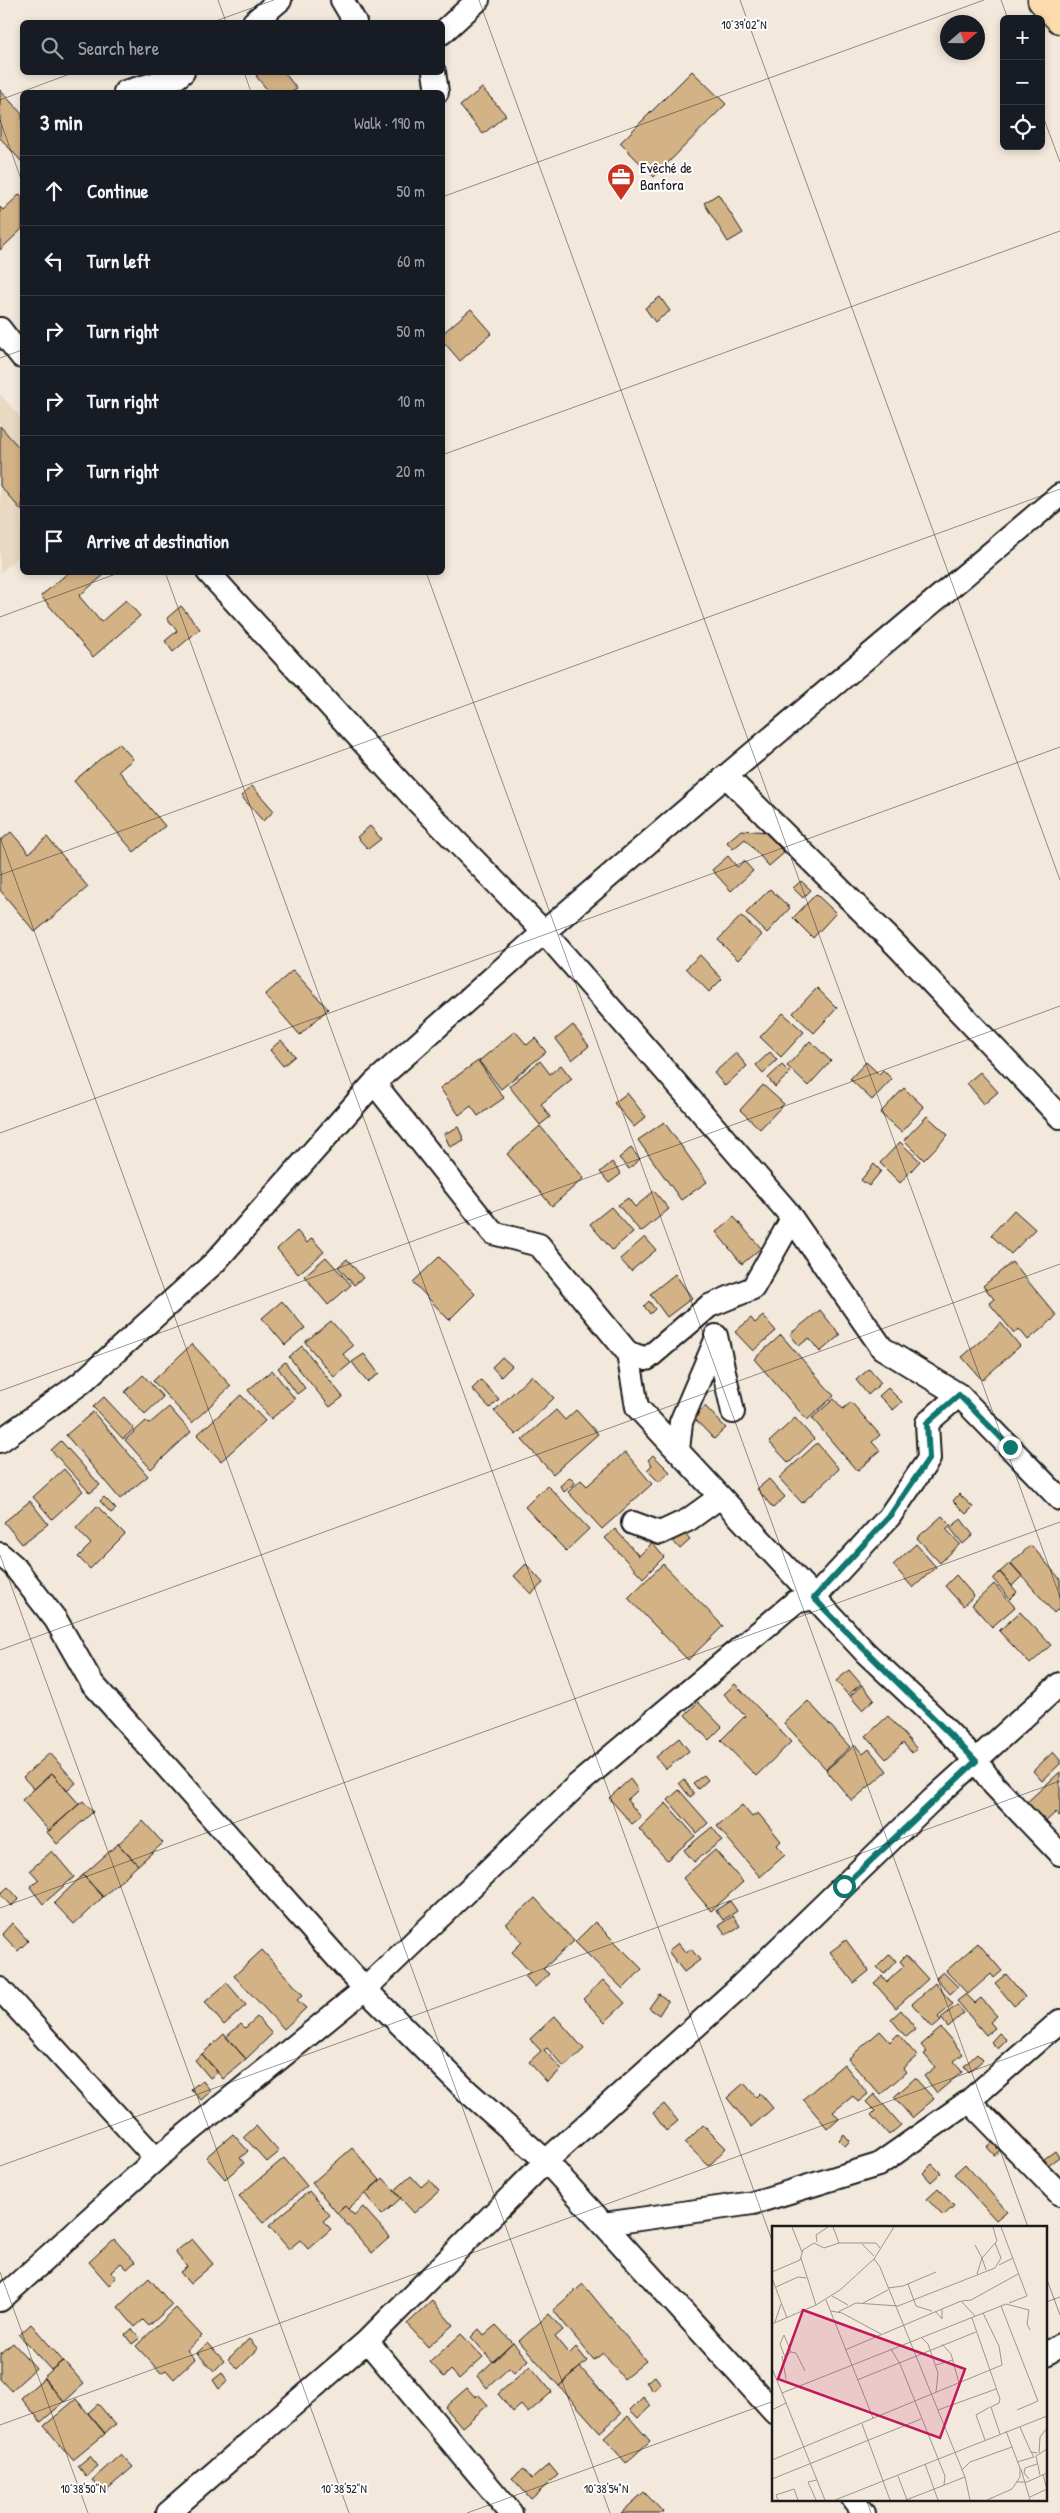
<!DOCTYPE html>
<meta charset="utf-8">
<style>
body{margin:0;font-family:"Patrick Hand",sans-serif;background:#20242c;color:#f1f3f6}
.controls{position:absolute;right:15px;top:15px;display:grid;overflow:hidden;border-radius:8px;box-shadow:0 2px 8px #0003}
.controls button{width:45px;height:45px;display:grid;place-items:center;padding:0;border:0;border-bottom:1px solid #363941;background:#171b24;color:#f1f3f6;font:25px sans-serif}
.compass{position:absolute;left:940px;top:15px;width:45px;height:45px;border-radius:50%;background:#171b24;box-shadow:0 2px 8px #0003;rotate:70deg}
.stop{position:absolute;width:15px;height:15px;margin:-11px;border:4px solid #0f766e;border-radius:50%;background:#fff}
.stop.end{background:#0f766e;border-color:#fff;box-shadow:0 1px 5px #0008}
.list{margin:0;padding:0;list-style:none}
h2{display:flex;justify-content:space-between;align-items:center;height:65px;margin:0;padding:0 20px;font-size:21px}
h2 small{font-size:16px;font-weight:400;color:#9ea1a6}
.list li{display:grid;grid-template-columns:32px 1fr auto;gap:15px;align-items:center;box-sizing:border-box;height:70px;padding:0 20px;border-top:1px solid #363941}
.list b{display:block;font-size:19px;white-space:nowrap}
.list em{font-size:16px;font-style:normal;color:#9ea1a6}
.icon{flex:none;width:28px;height:28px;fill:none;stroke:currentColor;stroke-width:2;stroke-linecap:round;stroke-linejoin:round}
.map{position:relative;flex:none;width:1060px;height:2513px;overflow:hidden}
.search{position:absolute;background:#171b24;box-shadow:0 2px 8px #0003;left:20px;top:20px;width:425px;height:55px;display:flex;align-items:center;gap:12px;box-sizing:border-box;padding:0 18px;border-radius:8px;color:#9ea1a6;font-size:19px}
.panel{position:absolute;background:#171b24;box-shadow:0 2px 8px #0003;left:20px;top:90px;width:425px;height:485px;border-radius:8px}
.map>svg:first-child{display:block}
</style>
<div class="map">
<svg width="1060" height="2513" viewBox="0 0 1060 2513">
<rect width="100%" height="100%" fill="#f2e8db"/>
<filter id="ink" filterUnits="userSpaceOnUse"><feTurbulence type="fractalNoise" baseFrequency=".02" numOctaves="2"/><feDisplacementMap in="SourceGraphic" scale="10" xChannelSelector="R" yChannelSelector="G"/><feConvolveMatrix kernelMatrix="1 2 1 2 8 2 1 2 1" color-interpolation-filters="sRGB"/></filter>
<g filter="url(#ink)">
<path fill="#e9d8c2" d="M0 394 22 419V553L0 573Z"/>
<path fill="#d3b286" stroke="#1c1c1c" d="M692 71 726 104 654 177 620 143Z
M261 72H284L297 89 292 92H269L256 76Z
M482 88 506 115 483 134 460 106Z
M0 90 22 114V162L0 138Z
M20 194 22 197V229L0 250V207L3 210Z
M718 194 743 233 728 242 704 203Z
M660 297 670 311 655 322 645 308Z
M471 309 492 333 460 361 442 340V334Z
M0 426 22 451V511L0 486Z
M69 572 105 574 79 596 101 622 126 600 140 616 93 657 41 596Z
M181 606 200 629 173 652 165 641 177 631 167 618Z
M119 743 133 759 119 771 165 826 134 852 74 781Z
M252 786 274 811 263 821 241 796Z
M370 826 381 839 368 849 357 837Z
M741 830 767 832 784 853 769 866 745 839 733 849 727 842Z
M11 832 29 853 47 837 88 887 35 932 0 890V841Z
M728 856 737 867 744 861 753 871 731 891 712 870Z
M801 881 811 890 803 898 793 888Z
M770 889 790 908 767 933 746 913Z
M816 894 836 913 813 938 793 918Z
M741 916 762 935 738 960 718 940Z
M700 955 722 979 709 992 686 968Z
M293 970 328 1009 300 1035 265 995Z
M817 988 837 1008 814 1033 793 1013Z
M783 1013 804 1032 781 1057 760 1037Z
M573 1025 589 1046 572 1060 556 1039Z
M515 1031 527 1045 535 1038 546 1052 501 1089 479 1061Z
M281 1040 295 1056 283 1066 270 1050Z
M810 1041 831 1061 808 1086 787 1066Z
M770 1052 777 1060 763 1073 756 1065Z
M736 1053 747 1066 725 1086 714 1073Z
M478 1061 504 1098 478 1116 471 1106 459 1115 440 1088Z
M540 1061 550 1074 561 1065 572 1079 541 1104 550 1117 540 1125 509 1086Z
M866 1062 879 1074 883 1070 892 1079 872 1100 850 1079Z
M782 1065 790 1073 775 1087 768 1078Z
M980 1072 998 1092 984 1104 967 1083Z
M763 1085 784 1104 760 1129 740 1110Z
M904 1088 924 1107 901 1132 880 1113Z
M627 1093 646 1117 634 1127 614 1103Z
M927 1116 948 1135 924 1160 904 1140Z
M664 1122 707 1182 681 1200 638 1140Z
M540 1126 584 1178 552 1206 507 1154Z
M458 1127 464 1140 450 1147 444 1134Z
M900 1142 920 1161 900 1183 880 1163Z
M631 1148 640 1159 629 1169 619 1158Z
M612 1162 621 1174 609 1183 600 1172Z
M874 1164 881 1171 869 1186 861 1180Z
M654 1191 669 1209 641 1232 618 1205 628 1198 635 1207Z
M611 1207 633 1232 612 1250 590 1224Z
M1014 1210 1035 1229 1011 1254 991 1235Z
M734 1217 761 1248 742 1264 716 1232Z
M297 1231 307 1243 312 1238 324 1252 298 1274 277 1249Z
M645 1237 656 1250 631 1271 620 1259Z
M326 1257 351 1285 328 1305 304 1276Z
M439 1257 475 1294 449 1320 413 1282Z
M347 1259 363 1278 354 1285 338 1267Z
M1012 1262 1057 1316 1028 1340 1019 1329 1014 1333 989 1303 994 1299 983 1286Z
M675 1274 692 1298 667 1317 650 1294Z
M282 1301 305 1328 285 1345 262 1318Z
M649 1301 655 1309 650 1314 644 1306Z
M820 1310 840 1335 820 1352 809 1338 799 1346 790 1334Z
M763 1316 776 1331 753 1351 735 1332 751 1318 755 1323Z
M331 1321 353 1346 343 1354 351 1363 334 1377 305 1342Z
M1001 1323 1020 1346 982 1380 962 1357Z
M781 1335 834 1396 807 1420 754 1359Z
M192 1344 231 1386 192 1423 153 1381Z
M302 1346 343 1397 330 1407 289 1357Z
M364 1354 379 1374 367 1382 352 1362Z
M502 1357 512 1366 501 1377 492 1367Z
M285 1362 305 1388 297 1394 278 1368Z
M869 1369 881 1383 868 1395 856 1380Z
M272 1370 295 1399 271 1419 248 1390Z
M143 1375 163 1397 145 1414 125 1392Z
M532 1375 554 1398 516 1435 494 1411Z
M481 1380 499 1399 490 1408 472 1389Z
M888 1388 902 1402 893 1410 879 1396Z
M241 1395 265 1421 221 1461 197 1435Z
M104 1397 134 1429 123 1439 93 1407Z
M834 1399 843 1409 851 1402 880 1435 872 1442 880 1451 857 1471 812 1418Z
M705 1406 726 1428 714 1439 694 1418Z
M169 1407 191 1432 151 1469 125 1440 146 1421 149 1424Z
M556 1410 565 1420 576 1410 598 1434 553 1474 522 1440Z
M93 1412 148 1476 120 1499 66 1435Z
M795 1418 814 1439 789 1463 769 1442Z
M61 1441 100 1485 90 1493 51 1450Z
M817 1443 839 1469 802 1503 779 1478Z
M625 1452 652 1484 602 1529 568 1492 581 1480 587 1486Z
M653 1455 670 1472 659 1482 647 1470 652 1465 648 1460Z
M64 1469 83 1491 52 1519 33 1497Z
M570 1477 575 1483 564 1492 560 1486Z
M769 1479 785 1497 773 1508 757 1489Z
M547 1485 589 1529 566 1551 525 1507Z
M959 1494 973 1507 966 1514 953 1501Z
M104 1497 116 1509 111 1513 100 1501Z
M30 1501 48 1524 22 1544 4 1522Z
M97 1506 125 1534 90 1569 78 1557 91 1544 76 1528Z
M942 1516 951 1525 946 1529 960 1544 940 1563 917 1538Z
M961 1519 973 1535 963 1544 950 1528Z
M615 1529 639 1556 652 1543 664 1557 643 1578 605 1538Z
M682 1531 690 1540 680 1549 672 1540Z
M916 1544 936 1567 913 1588 893 1565Z
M1031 1545 1060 1579V1607L1054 1613 1011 1563Z
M1010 1563 1022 1576 1012 1586 1000 1572Z
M526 1564 543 1583 531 1594 514 1576Z
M663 1564 723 1626 688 1660 628 1598Z
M1000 1572 1017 1592 1010 1599 993 1579Z
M956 1575 974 1596 963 1606 945 1586Z
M994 1584 1015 1607 992 1627 972 1605Z
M1020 1612 1051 1645 1030 1664 999 1631Z
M849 1670 861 1684 848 1695 836 1681Z
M735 1684 791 1742 756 1776 721 1740 745 1716 724 1694Z
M862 1685 874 1699 862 1710 850 1696Z
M808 1701 850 1747 826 1769 784 1723Z
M698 1702 722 1727 709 1740 685 1715Z
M888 1716 917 1749 912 1753 903 1743 886 1759 866 1736Z
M679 1738 689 1751 666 1769 656 1757Z
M855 1745 863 1754 869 1749 887 1771 852 1801 826 1770Z
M1053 1752 1060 1760V1764L1042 1781 1033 1771Z
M50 1753 76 1783 67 1791 52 1773 34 1789 23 1777Z
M1060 1772V1817L1056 1812 1043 1824 1025 1804Z
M52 1773 79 1804 49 1831 22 1800Z
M704 1775 708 1780 698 1789 693 1783Z
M630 1779 638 1790 627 1800 641 1817 632 1824 609 1798Z
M684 1779 694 1794 690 1797 679 1783Z
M679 1790 708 1823 697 1833 668 1800Z
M83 1801 93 1812 57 1844 47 1832Z
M666 1803 695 1836 667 1860 639 1829Z
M742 1805 752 1817 758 1813 781 1841 777 1845 785 1855 760 1877 717 1826Z
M143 1821 163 1843 138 1865 118 1844Z
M712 1827 722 1840 694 1862 684 1850Z
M118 1844 138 1865 103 1897 83 1875Z
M715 1850 743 1882 711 1911 683 1878Z
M52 1851 74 1877 43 1904 30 1887 39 1880 30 1870Z
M83 1875 103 1897 74 1924 54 1903Z
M8 1887 19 1899 11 1906 0 1894Z
M535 1898 574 1941 543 1969 549 1974 535 1987 525 1976 530 1972 512 1952 522 1942 506 1924Z
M730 1901 737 1911 723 1920 716 1910Z
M733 1916 740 1926 726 1935 719 1925Z
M595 1922 642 1969 623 1989 575 1942Z
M12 1923 28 1941 18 1951 2 1934Z
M846 1940 869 1971 854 1983 830 1952Z
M678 1943 686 1953 691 1949 700 1960 684 1972 668 1951Z
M978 1943 1002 1971 994 1978 991 1974 968 1994 946 1971Z
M262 1950 303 1995 297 2000 306 2008 284 2029 234 1976Z
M890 1954 896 1961 884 1974 877 1967Z
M906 1955 928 1979 896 2008 874 1983 882 1976 887 1982 904 1966 900 1961Z
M943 1972 958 1987 950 1994 936 1978Z
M1006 1974 1025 1997 1014 2006 995 1983Z
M603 1980 625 2003 605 2022 583 1999Z
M227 1983 246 2005 224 2025 205 2002Z
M935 1983 953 2004 938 2017 941 2021 933 2028 912 2004Z
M659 1994 668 2001 659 2015 649 2008Z
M966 1994 975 2003 981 1998 997 2016 990 2022 995 2028 986 2035 957 2001Z
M957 2005 964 2013 948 2027 941 2018Z
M901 2010 916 2029 906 2037 891 2019Z
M555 2016 584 2049 564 2067 547 2048 544 2050 562 2069 547 2082 529 2062 541 2051 530 2039Z
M257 2017 272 2034 246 2059 226 2037 241 2024 245 2028Z
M941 2028 963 2054 954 2061 962 2072 937 2093 924 2076 935 2067 924 2054 927 2052 921 2045Z
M880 2031 890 2042 898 2034 917 2056 903 2068 906 2072 880 2095 848 2059Z
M999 2033 1007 2040 998 2049 991 2042Z
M224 2034 246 2059 223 2079 202 2054Z
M202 2054 218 2072 210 2078 195 2060Z
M977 2054 983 2060 969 2072 964 2066Z
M844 2064 868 2094 858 2102 853 2096 833 2112 839 2119 828 2129 803 2099Z
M915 2078 934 2099 912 2118 894 2097Z
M202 2080 211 2091 201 2100 191 2089Z
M744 2083 756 2097 760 2093 773 2108 751 2127 727 2098Z
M874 2094 901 2125 889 2135 871 2115 875 2111 866 2102Z
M664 2104 678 2121 666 2131 653 2113Z
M703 2125 726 2148 709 2166 685 2143Z
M256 2126 279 2152 267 2162 244 2137Z
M233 2134 248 2151 240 2158 244 2163 225 2179 206 2157Z
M844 2134 850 2141 845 2146 839 2140Z
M996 2140 1003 2148 994 2155 987 2147Z
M352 2148 380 2180 348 2209 345 2206 337 2213 312 2183Z
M1055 2151 1059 2157 1048 2165 1044 2159Z
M284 2158 307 2186 263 2223 239 2196Z
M932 2164 941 2173 931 2182 923 2173Z
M965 2164 1007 2211 996 2220 954 2174Z
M411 2176 421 2187 429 2180 439 2191 414 2213 394 2191Z
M383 2178 401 2198 382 2215 365 2194Z
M938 2189 954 2206 943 2216 927 2199Z
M309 2191 330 2215 323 2221 331 2229 308 2249 300 2240 289 2249 269 2226Z
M345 2206 354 2215 363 2207 390 2237 372 2253 337 2213Z
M114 2239 135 2262 127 2269 121 2263 111 2272 116 2278 109 2285 89 2262Z
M192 2239 213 2264 190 2284 180 2272 187 2267 175 2252Z
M149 2278 172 2305 149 2326 143 2320 135 2327 118 2307Z
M583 2284 646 2361 624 2379 603 2353 594 2360 553 2310Z
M432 2301 453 2325 428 2347 407 2324Z
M176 2308 202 2336 187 2350 195 2359 174 2379 166 2370 161 2373 136 2346Z
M549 2314 563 2330 555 2337 569 2354 576 2347 587 2361 559 2386 519 2341Z
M31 2324 63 2361 51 2370 19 2335Z
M496 2325 513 2343 493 2362 471 2337 479 2329 484 2335Z
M132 2329 140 2338 132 2344 125 2335Z
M461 2334 483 2357 459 2379 451 2370 444 2377 430 2362Z
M249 2339 258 2349 238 2369 228 2359Z
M13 2343 36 2368 11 2391 0 2379V2354Z
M208 2343 224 2361 214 2371 197 2353Z
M513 2343 528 2360 514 2373 509 2368 487 2388 477 2376Z
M63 2360 84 2384 64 2402 43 2378Z
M530 2366 552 2392 528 2413 521 2405 513 2412 498 2394Z
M580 2367 621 2414 600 2432 559 2386Z
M222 2373 228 2381 219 2389 213 2380Z
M655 2376 661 2384 653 2391 646 2382Z
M44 2378 64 2402 41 2422 21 2398Z
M467 2388 475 2397 478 2394 488 2405 462 2427 445 2407Z
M643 2397 651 2406 638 2418 630 2410Z
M76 2399 105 2434 73 2460 44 2426Z
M98 2404 116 2425 105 2433 88 2413Z
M628 2416 650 2441 626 2463 604 2438Z
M121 2454 133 2467 103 2493 92 2480Z
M90 2456 98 2466 86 2476 78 2466Z
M549 2464 558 2475 531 2499 512 2478 523 2469 532 2479Z
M644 2492 664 2513H621Z"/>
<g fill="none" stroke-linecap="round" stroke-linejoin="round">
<g stroke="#1c1c1c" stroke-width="26">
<path id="street" d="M342 0 355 22
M254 22 280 0
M442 33 478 0
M434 72 437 92
M125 92 177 77 183 72
M0 329 22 357
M208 572 414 798 544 932 690 1099 786 1210 882 1348 959 1395 1060 1499
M726 776 896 945 1060 1117
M374 1083 493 1233 539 1245 628 1353 637 1407 866 1653 933 1716 976 1761 994 1785 1060 1854
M716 1336 733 1412
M628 1353 647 1359 709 1306 753 1288 792 1219
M0 1441 81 1383 215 1262 374 1083 544 932 726 776 1060 495
M678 1450 681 1422 716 1340
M633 1523 660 1533 688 1520 720 1497
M0 1554 14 1566 56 1620 92 1683 365 1989 467 2091 546 2161 774 2412
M0 1989 156 2159
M969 2101 1060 2194
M604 2224 753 2203 878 2165 969 2101 1060 2021
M0 2300 156 2159 365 1989 576 1786 795 1602 814 1598 889 1517 929 1459 927 1423 959 1395
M367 2341 511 2513
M1046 2354 1060 2345
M853 2499 864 2513
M168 2513 367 2341 546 2161 735 1991 931 1801 1060 1684"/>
</g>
<g stroke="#1c1c1c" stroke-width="31">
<path id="highway" d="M1042 0 1060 19"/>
</g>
<use href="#street" stroke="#fff" stroke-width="22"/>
<use href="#highway" stroke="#fcdcac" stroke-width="28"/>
</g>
</g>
<g fill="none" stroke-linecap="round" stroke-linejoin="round" filter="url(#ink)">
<path stroke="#0f766e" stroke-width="6" d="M844 1886 976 1761C923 1706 867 1654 814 1598L889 1517 929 1458 927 1423 959 1395 1010 1447"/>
</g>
<path fill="none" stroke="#1c1c1c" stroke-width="1" stroke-opacity="0.45" d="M218 0 226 22M479 0 1060 1597M740 0 1060 880M1001 0 1008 19M213 22 274 0M244 72 251 92M0 100 75 72M1041 111 1060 162M0 120 22 182M442 197 984 0M0 358 22 350M442 455 1060 231M165 572 774 2246M426 572 1028 2227M0 617 121 572M0 837 610 2513M0 875 1060 489M0 1133 1060 747M0 1391 1060 1006M0 1555 349 2513M0 1650 1060 1264M0 1908 1060 1522M0 2166 1060 1781M0 2272 88 2513M1046 2277 1060 2315M1046 2302 1060 2297M0 2425 1060 2039M866 2499 871 2513M467 2513 774 2401"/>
<defs>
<g id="office-pin" transform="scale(1.4375)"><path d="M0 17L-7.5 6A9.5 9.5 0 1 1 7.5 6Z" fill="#c8321e" stroke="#fff"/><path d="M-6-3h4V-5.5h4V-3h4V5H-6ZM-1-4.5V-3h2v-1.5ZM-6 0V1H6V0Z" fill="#fff"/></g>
</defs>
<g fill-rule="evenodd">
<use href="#office-pin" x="621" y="177"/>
</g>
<g text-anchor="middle" stroke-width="4" stroke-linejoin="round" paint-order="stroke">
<g font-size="15" fill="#1c1c1c" stroke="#fff" text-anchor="start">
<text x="640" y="173">Evêché de<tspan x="640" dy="17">Banfora</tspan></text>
</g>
</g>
<g transform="translate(772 2226)">
<rect width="275" height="275" fill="#f2e8db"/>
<path fill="none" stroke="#9c968f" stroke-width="1" d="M20 1 30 26M229 1 255 70 237 77M45 16 44 9 56 1M67 17H104L108 22M90 18 102 30M203 19 210 32 205 48M29 32 44 79M102 33 108 41 193 251 198 274M227 39 241 32M214 44 210 32 225 15 221 1M0 46 28 34 31 24 42 17 52 22 67 17 61 1M0 52 15 92M136 58 144 80 160 85M4 61 26 51 34 52M116 62 131 60 164 46M60 70 76 79M54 74 101 192M190 75 199 74 246 48M91 77 116 64M229 80 266 175 245 184M59 85 70 87 109 108M163 85 170 93V83M66 86 84 77 126 80 223 42 229 32 223 17M200 92 228 173 227 177 219 181 228 208M3 96 9 78M0 98 44 79 68 64 102 33 122 1M12 109 19 126 13 131 8 118ZM149 111 156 118 166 147 164 166M170 118 179 128 187 157M119 123 128 138 173 250 172 259M73 124 189 75 203 90M19 126 24 127 33 145M10 130 14 153M164 139 181 134M0 142 53 274M85 154 204 106M10 167 234 78 257 84 255 98 258 104M0 184 14 177M166 184 224 163M90 198 118 274M248 201 259 226M213 214 204 189 218 181M267 227 268 211 275 202M0 234 230 139 227 120 211 87M245 236 262 231 259 226 265 227M153 238 166 274M249 243 258 274M190 244 198 236 240 221 234 205M271 248 275 264M268 249 264 230 275 223M126 250 135 274M0 253 149 193M257 253 252 247 253 242 265 238M245 256H255L275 247M258 271 275 263M6 274 4 269 22 263 26 274M44 274 36 256 45 254M63 274 275 190M134 274 193 251M215 274 240 263 248 251V242L240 221"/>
<path fill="#c2185b" fill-opacity="0.15" stroke="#c2185b" stroke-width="2.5" d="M31 84 193 143 168 212 6 153Z"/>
<rect width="275" height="275" fill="none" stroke="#1c1c1c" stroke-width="2.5"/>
</g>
<g font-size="12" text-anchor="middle" fill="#1c1c1c" stroke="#fff" stroke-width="4" stroke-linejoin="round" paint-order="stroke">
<text x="744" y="29">10°39'02"N</text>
<text x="83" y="2493">10°38'50"N</text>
<text x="344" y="2493">10°38'52"N</text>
<text x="606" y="2493">10°38'54"N</text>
</g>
</svg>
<div class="controls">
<button>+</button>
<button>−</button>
<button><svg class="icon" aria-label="locate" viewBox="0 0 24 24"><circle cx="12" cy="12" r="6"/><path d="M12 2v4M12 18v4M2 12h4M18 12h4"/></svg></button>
</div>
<svg class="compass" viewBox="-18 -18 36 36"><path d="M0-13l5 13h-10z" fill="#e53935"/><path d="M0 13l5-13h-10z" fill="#9ea1a6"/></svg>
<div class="stop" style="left:844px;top:1886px"></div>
<div class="stop end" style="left:1010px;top:1447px"></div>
<div class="search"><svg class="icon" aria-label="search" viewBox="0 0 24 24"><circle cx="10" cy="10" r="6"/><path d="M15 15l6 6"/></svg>Search here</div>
<section class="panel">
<h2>3 min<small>Walk · 190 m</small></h2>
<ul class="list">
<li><svg class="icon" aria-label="ahead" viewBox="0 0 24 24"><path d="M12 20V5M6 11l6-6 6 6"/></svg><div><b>Continue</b></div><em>50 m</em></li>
<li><svg class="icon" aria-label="left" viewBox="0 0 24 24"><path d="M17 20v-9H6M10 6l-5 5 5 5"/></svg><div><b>Turn left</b></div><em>60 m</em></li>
<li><svg class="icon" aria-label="right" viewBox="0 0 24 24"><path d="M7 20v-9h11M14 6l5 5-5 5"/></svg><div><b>Turn right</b></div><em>50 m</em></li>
<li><svg class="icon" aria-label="right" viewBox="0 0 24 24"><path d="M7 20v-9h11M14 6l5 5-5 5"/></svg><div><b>Turn right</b></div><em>10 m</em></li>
<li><svg class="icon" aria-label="right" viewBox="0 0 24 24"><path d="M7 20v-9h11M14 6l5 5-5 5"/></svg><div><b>Turn right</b></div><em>20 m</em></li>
<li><svg class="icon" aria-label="arrive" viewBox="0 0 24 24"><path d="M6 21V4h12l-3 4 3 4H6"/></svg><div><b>Arrive at destination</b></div></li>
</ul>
</section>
</div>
